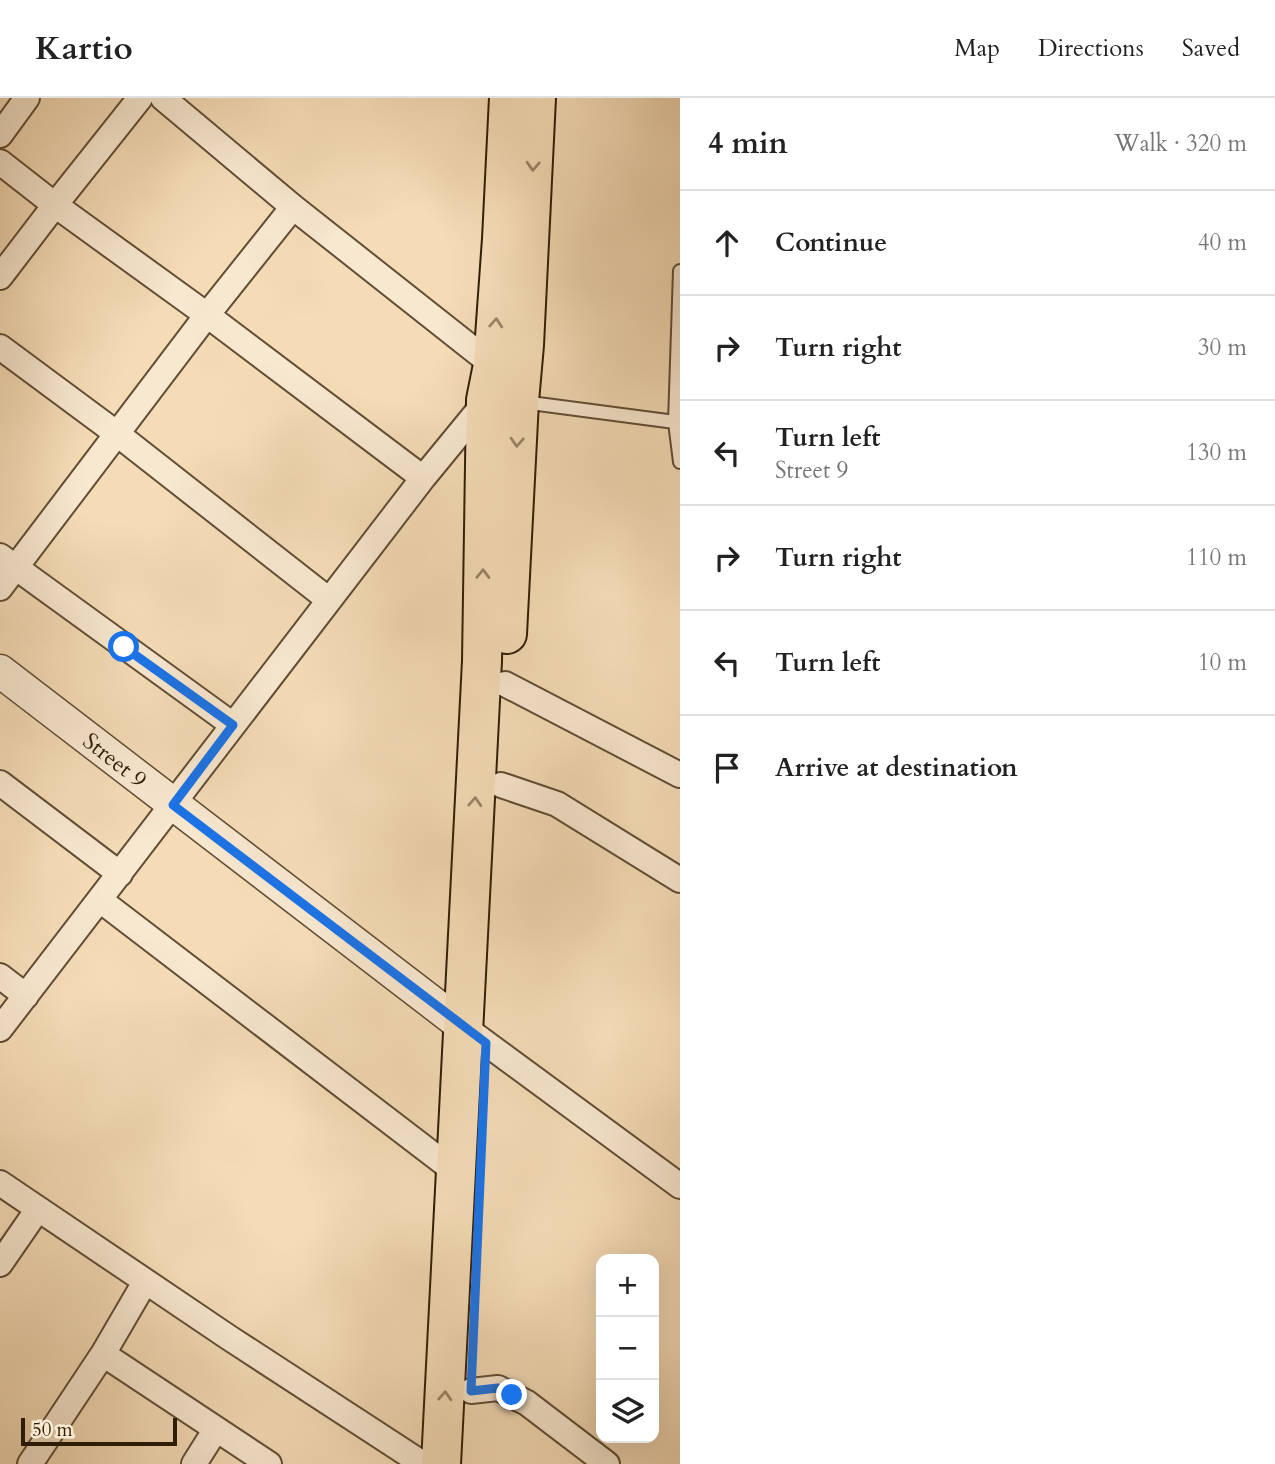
<!DOCTYPE html>
<meta charset="utf-8">
<style>
body{margin:0;font-family:Cardo,serif;background:#f2f2f2;color:#222}
.controls{position:absolute;right:21px;bottom:21px;display:grid;overflow:hidden;border-radius:14px;box-shadow:0 7px 28px #0002}
.controls button{width:63px;height:63px;display:grid;place-items:center;padding:0;border:0;border-bottom:2px solid #e0e0e0;background:#fff;color:#222;font:35px sans-serif}
.scale{position:absolute;left:21px;bottom:18px;width:156px;box-sizing:border-box;padding-left:7px;border:4px solid #2f1d08;border-top:0;font-size:19px;line-height:24px;white-space:nowrap;color:#2f1d08;-webkit-text-stroke:5px #f8e8d0;paint-order:stroke}
.stop{position:absolute;width:21px;height:21px;margin:-16px;border:5px solid #1a73e8;border-radius:50%;background:#fff}
.stop.end{background:#1a73e8;border-color:#fff;box-shadow:0 2px 7px #0008}
.list{margin:0;padding:0;list-style:none}
h2{display:flex;justify-content:space-between;align-items:center;height:91px;margin:0;padding:0 28px;font-size:30px}
h2 small{font-size:23px;font-weight:400;color:#767676}
.list li{display:grid;grid-template-columns:46px 1fr auto;gap:21px;align-items:center;box-sizing:border-box;height:105px;padding:0 28px;border-top:2px solid #e0e0e0}
.list b{display:block;font-size:26px;white-space:nowrap}
.list p{margin:0;font-size:23px;white-space:nowrap;color:#767676}
.list em{font-size:23px;font-style:normal;color:#767676}
.icon{flex:none;width:38px;height:38px;fill:none;stroke:currentColor;stroke-width:2;stroke-linecap:round;stroke-linejoin:round}
.map{position:relative;flex:none;width:680px;height:1366px;overflow:hidden}
header{display:flex;align-items:center;gap:42px;box-sizing:border-box;height:98px;padding:0 35px;background:#fff;border-bottom:2px solid #e0e0e0}
header strong{font-size:33px}
nav{display:flex;gap:38px;margin-inline-start:auto;font-size:24px}
main{display:flex}
aside{flex:1;background:#fff}
.map>svg:first-child{display:block}
</style>
<header>
<strong>Kartio</strong>
<nav><a>Map</a><a>Directions</a><a>Saved</a></nav>
</header>
<main>
<div class="map">
<svg width="680" height="1366" viewBox="0 0 680 1366">
<rect width="100%" height="100%" fill="#f5dcb7"/>
<filter id="stains"><feTurbulence type="fractalNoise" baseFrequency=".00286" numOctaves="4"/><feColorMatrix values="0 0 0 0 .2 0 0 0 0 .09 0 0 0 0 .02 0 0 0 .5 -.17"/></filter>
<radialGradient id="worn" r=".72"><stop offset=".6" stop-color="#630" stop-opacity="0"/><stop offset="1" stop-color="#630" stop-opacity=".3"/></radialGradient>
<g fill="none" stroke-linecap="round" stroke-linejoin="round">
<g stroke="#604d34" stroke-width="16">
<path id="service" d="M680 173 675 324 680 364
M523 304 675 324"/>
</g>
<g stroke="#604d34" stroke-width="28">
<path id="minor" d="M163 0 293 109 493 267 501 269
M0 37 27 0
M0 64 55 107 207 217 423 380
M0 179 55 107 140 0
M0 249 116 335 329 502
M0 458 233 627
M0 490 207 217 293 109
M505 586 680 677
M0 685 120 776
M501 687 557 706 680 782
M100 802 457 1075
M0 878 26 898
M464 929 680 1088
M0 931 423 380 487 302
M0 1085 228 1239 423 1366
M0 1166 38 1111
M103 1256 269 1366
M471 1293 498 1290 527 1305 607 1366
M30 1366 103 1256 145 1184
M194 1366 216 1331"/>
</g>
<g stroke="#604d34" stroke-width="35">
<path id="tertiary" d="M0 573 464 929"/>
</g>
<g stroke="#2f1d08" stroke-width="42">
<path id="primary" d="M507 536 519 303 524 247 536 0
M441 1366 482 563 486 302 493 267 502 141 509 0"/>
</g>
<use href="#service" stroke="#f8e8d0" stroke-width="12"/>
<use href="#minor" stroke="#f8e8d0" stroke-width="24"/>
<use href="#tertiary" stroke="#f8e8d0" stroke-width="32"/>
<use href="#primary" stroke="#f5dcb7" stroke-width="38"/>
</g>
<defs><path id="oneway-chevron" d="M-2-3.5L2.5 0L-2 3.5" fill="none" stroke-width="1.6" stroke-linecap="round" stroke-linejoin="round" transform="scale(1.75)"/></defs>
<g stroke="#9c8668">
<use href="#oneway-chevron" transform="translate(533 68) rotate(93)"/>
<use href="#oneway-chevron" transform="translate(496 225) rotate(-86)"/>
<use href="#oneway-chevron" transform="translate(517 344) rotate(93)"/>
<use href="#oneway-chevron" transform="translate(483 476) rotate(-89)"/>
<use href="#oneway-chevron" transform="translate(475 704) rotate(-87)"/>
<use href="#oneway-chevron" transform="translate(445 1298) rotate(-87)"/>
</g>
<g fill="none" stroke-linecap="round" stroke-linejoin="round">
<path stroke="#1a73e8" stroke-width="9" d="M124 549 233 627 173 707 486 945 471 1293 498 1290 512 1297"/>
</g>
<g text-anchor="middle" stroke-width="7" stroke-linejoin="round" paint-order="stroke">
<g font-size="23" fill="#2f1d08" stroke="#f8e8d0">
<text transform="translate(115 662) rotate(38)" y="8">Street 9</text>
</g>
</g>
<rect width="100%" height="100%" filter="url(#stains)"/>
<rect width="100%" height="100%" fill="url(#worn)"/>
</svg>
<div class="controls">
<button>+</button>
<button>−</button>
<button><svg class="icon" aria-label="layers" viewBox="0 0 24 24"><path d="M12 4l9 5-9 5-9-5zM3 14l9 5 9-5"/></svg></button>
</div>
<div class="scale">50 m</div>
<div class="stop" style="left:124px;top:549px"></div>
<div class="stop end" style="left:512px;top:1297px"></div>
</div>
<aside>
<h2>4 min<small>Walk · 320 m</small></h2>
<ul class="list">
<li><svg class="icon" aria-label="ahead" viewBox="0 0 24 24"><path d="M12 20V5M6 11l6-6 6 6"/></svg><div><b>Continue</b></div><em>40 m</em></li>
<li><svg class="icon" aria-label="right" viewBox="0 0 24 24"><path d="M7 20v-9h11M14 6l5 5-5 5"/></svg><div><b>Turn right</b></div><em>30 m</em></li>
<li><svg class="icon" aria-label="left" viewBox="0 0 24 24"><path d="M17 20v-9H6M10 6l-5 5 5 5"/></svg><div><b>Turn left</b><p>Street 9</p></div><em>130 m</em></li>
<li><svg class="icon" aria-label="right" viewBox="0 0 24 24"><path d="M7 20v-9h11M14 6l5 5-5 5"/></svg><div><b>Turn right</b></div><em>110 m</em></li>
<li><svg class="icon" aria-label="left" viewBox="0 0 24 24"><path d="M17 20v-9H6M10 6l-5 5 5 5"/></svg><div><b>Turn left</b></div><em>10 m</em></li>
<li><svg class="icon" aria-label="arrive" viewBox="0 0 24 24"><path d="M6 21V4h12l-3 4 3 4H6"/></svg><div><b>Arrive at destination</b></div></li>
</ul>
</aside>
</main>
